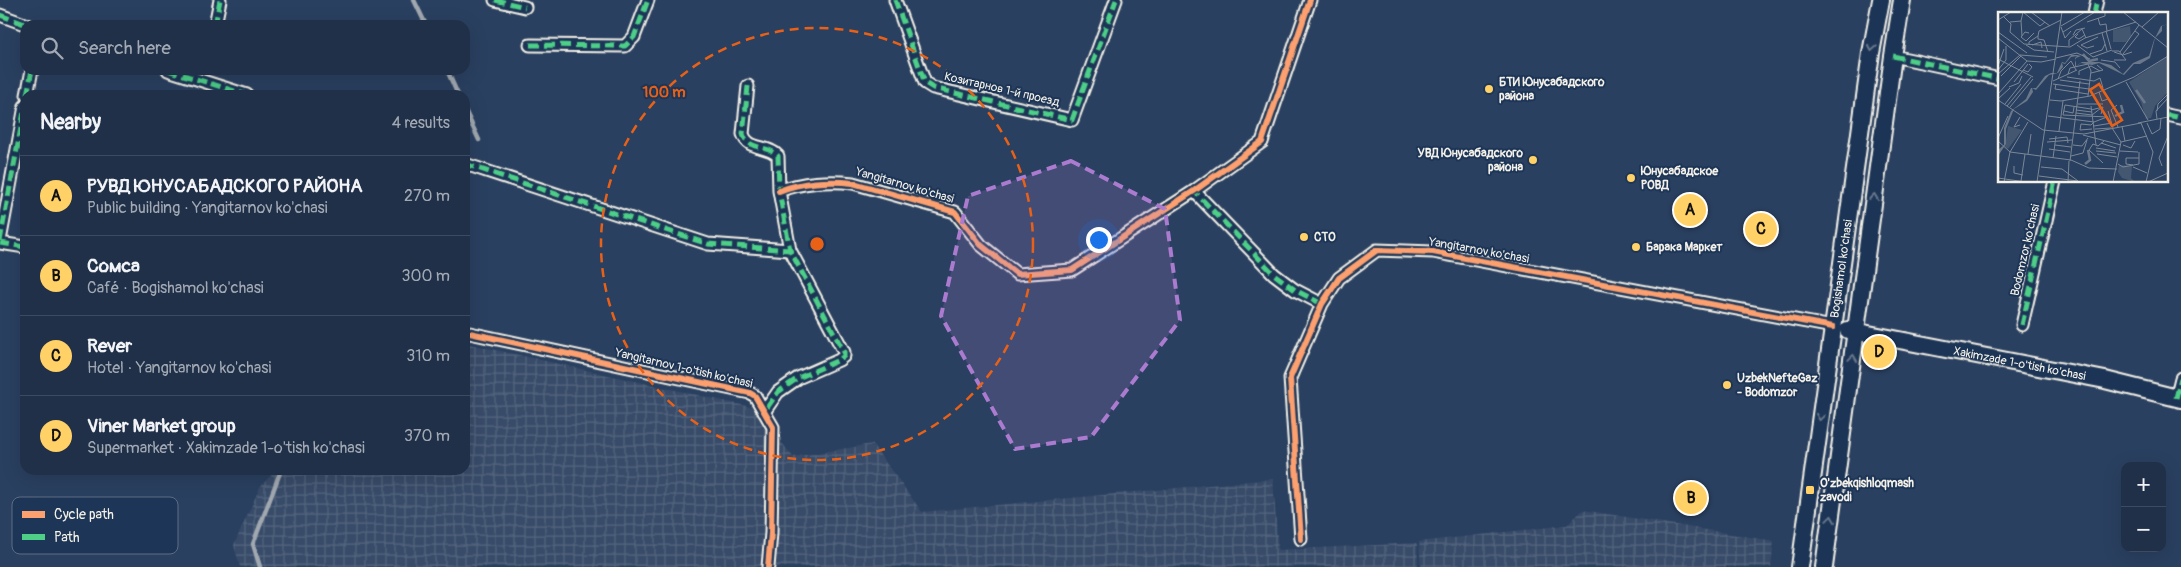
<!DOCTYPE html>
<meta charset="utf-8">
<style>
body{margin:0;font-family:Pangolin,sans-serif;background:#2d3c52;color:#f1f3f6}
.controls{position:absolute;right:15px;bottom:15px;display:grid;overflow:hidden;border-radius:10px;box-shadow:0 5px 20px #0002}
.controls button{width:45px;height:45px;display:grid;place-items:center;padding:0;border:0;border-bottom:1px solid #3d4b60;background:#203048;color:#f1f3f6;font:25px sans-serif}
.you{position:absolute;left:1098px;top:239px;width:18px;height:18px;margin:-12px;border:4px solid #fff;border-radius:50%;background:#1a73e8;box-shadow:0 0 0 8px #1a73e833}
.badge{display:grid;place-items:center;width:32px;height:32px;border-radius:50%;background:#ffd166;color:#111;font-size:16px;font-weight:700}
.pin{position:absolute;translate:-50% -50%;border:2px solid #fff;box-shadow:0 1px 5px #0006}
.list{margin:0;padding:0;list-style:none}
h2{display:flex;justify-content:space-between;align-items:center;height:65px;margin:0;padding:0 20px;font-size:21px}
h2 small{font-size:16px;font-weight:400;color:#a2a9b4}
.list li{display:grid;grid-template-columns:32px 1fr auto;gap:15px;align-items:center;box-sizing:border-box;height:80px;padding:0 20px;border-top:1px solid #3d4b60}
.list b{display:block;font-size:19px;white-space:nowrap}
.list p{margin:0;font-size:16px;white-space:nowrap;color:#a2a9b4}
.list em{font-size:16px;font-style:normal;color:#a2a9b4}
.icon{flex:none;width:28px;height:28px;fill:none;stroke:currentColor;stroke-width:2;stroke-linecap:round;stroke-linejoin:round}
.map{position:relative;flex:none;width:2181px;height:567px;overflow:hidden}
.search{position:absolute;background:#203048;box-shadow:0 5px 20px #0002;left:20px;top:20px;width:450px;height:55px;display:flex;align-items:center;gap:12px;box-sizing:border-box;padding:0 18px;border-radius:15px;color:#a2a9b4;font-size:19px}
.panel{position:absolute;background:#203048;box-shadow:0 5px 20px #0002;left:20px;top:90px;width:450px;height:385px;border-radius:15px}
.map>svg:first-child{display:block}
</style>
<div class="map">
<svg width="2181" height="567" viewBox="0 0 2181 567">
<defs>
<pattern id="industrial-grid" width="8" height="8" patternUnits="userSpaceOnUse" patternTransform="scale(1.25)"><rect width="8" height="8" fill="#374c69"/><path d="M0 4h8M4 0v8" fill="none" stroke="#55667e"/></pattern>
</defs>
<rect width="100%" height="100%" fill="#2a4060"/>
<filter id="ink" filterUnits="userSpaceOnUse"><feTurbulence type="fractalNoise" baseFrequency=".02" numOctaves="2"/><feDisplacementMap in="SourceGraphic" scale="10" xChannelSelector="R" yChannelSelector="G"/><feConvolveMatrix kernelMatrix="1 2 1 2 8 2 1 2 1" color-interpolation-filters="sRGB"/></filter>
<g filter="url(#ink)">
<path fill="url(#industrial-grid)" d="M465 343 755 408 793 457 872 444 922 512 1273 479 1278 550 1417 543 1418 567H240L234 545 260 487 276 470H465Z
M1583 510 1774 541 1771 567H1421L1419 542 1567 525Z"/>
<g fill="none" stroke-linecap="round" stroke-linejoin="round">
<path stroke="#a1a8b0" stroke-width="4.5" d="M414 0 426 25
M447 70 458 95
M465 110 479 140
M260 567 253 544 281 470"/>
<g stroke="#f4f1e8" stroke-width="15">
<path id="street" d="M495 0 525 7
M895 0 925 83 933 88 1072 120 1116 0
M2094 14 2097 0
M0 15 27 25
M215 25 220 0
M530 45 625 46 634 37 648 0
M1893 56 2000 79
M168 70 247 95
M748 86 743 134C748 151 767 144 778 156L779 191 790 250 844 352V356L839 360 798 378 778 392 764 412
M27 95 32 70
M2167 115 2181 118
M465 164 708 244 790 250
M779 191C801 182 830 180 853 183L955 212 981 245 1017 274 1072 270 1194 191 1262 142 1310 0
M1194 191 1274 274 1295 290 1322 304
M0 241 25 106
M0 243 25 247
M2022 325 2055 181
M465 332 750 393 755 396 773 427 771 533 768 567
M2176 398 2181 378
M1301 539 1290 378 1322 304 1339 278 1377 250 1433 252 1833 327"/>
</g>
<g stroke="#f4f1e8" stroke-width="20">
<g id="secondary">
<path id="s1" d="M1848 330 2105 380 2181 399"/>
<path id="s2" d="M1800 567 1871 53 1881 0"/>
<path d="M1824 567 1893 56 1902 0"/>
</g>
</g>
<use href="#street" stroke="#1d3557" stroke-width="11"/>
<use href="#secondary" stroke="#1d3557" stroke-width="16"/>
<path stroke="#4dcf88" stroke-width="5" stroke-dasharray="10 5" stroke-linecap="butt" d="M495 0 525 7
M895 0 925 83 933 88 1072 120 1116 0
M2094 14 2097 0
M0 15 27 25
M215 25 220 0
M530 45 625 46 634 37 648 0
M1893 56 2000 79
M168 70 247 95
M748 86 743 134C748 151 767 144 778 156L779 191 790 250 844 352V356L839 360 798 378 778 392 764 412
M27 95 32 70
M2167 115 2181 118
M465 164 708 244 790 250
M1191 193 1194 191 1274 274 1295 290 1322 304
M0 241 25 106
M0 243 25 247
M2022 325 2055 181
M2176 398 2181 378"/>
<g stroke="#1d3557" stroke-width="9">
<path id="cycleway" d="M779 191C801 182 830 180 853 183L955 212 981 245 1017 274 1072 270 1194 191 1262 142 1310 0
M465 332 750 393 755 396 773 427 771 533 768 567
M1301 539 1290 378 1322 304 1339 278 1377 250 1433 252 1833 327"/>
</g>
<use href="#cycleway" stroke="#fca06f" stroke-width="6"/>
</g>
<defs><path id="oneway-chevron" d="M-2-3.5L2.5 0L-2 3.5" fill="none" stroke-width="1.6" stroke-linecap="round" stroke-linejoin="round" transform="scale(1.25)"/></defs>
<g stroke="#68778a">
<use href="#oneway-chevron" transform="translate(1872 48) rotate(100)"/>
<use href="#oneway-chevron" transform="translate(1874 197) rotate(-83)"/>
<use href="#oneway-chevron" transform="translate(1853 358) rotate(-82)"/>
<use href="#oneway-chevron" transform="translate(1820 417) rotate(98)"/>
<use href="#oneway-chevron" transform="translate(1831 519) rotate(-82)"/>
</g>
</g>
<path fill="#ab7bcf" fill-opacity="0.2" stroke="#ab7bcf" stroke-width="4" stroke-dasharray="10 6" stroke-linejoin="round" d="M1071 161 1165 209 1180 320 1091 437 1015 449 941 316 968 196Z"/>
<circle fill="none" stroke="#e96117" stroke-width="2.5" stroke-dasharray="9 6" cx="817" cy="244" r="216"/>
<g fill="#ffd166" stroke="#1d3557" stroke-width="2">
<circle cx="1489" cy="89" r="5"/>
<circle cx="1533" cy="160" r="5"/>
<circle cx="1631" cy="178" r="5"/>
<circle cx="1304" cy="237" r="5"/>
<circle cx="1636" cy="247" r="5"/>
<circle cx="1727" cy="385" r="5"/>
<rect x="1805" y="485" width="10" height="10" rx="2.5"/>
</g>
<g text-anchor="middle" stroke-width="4" stroke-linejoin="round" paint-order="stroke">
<g font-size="12" font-weight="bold" fill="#f4f1e8" stroke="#1d3557" text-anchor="start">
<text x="1499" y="86">БТИ Юнусабадского<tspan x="1499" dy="14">района</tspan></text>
<text x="1523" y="157" text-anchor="end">УВД Юнусабадского<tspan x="1523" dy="14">района</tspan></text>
<text x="1641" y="175">Юнусабадское<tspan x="1641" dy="14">РОВД</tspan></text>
<text x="1314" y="241">СТО</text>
<text x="1646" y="251">Барака Маркет</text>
<text x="1737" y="382">UzbekNefteGaz<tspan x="1737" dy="14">- Bodomzor</tspan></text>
<text x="1820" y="487">O'zbekqishloqmash<tspan x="1820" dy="14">zavodi</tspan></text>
</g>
<g font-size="12" fill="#f4f1e8" stroke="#1d3557">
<text transform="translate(1002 89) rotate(13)" y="4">Козитарнов 1-й проезд</text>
<text transform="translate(905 185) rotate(16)" y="4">Yangitarnov ko'chasi</text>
<text transform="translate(1479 250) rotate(10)" y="4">Yangitarnov ko'chasi</text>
<text transform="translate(2025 250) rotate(-77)" y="4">Bodomzor ko'chasi</text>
<text dy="4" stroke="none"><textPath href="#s2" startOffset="301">Bogishamol ko'chasi</textPath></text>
<text dy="4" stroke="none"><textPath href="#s1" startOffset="175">Xakimzade 1-o'tish ko'chasi</textPath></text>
<text transform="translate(684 368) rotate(13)" y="4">Yangitarnov 1-o'tish ko'chasi</text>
</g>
</g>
<g transform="translate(1998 12)">
<rect width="170" height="170" fill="#2a4060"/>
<path d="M132 14 133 24 128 30H115V18ZM170 44V80L157 94 153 106 148 107 143 90 131 70Z" fill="#445771"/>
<path d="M10 114 24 118 10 137 7 135Z" fill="#445771"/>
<path d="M121 153 134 154 133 166 137 170 124 166 120 160Z" fill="#445771"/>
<path d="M170 12 164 14V19L157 26 152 46 142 52H136L126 63 101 51 94 53 83 51 77 55V51L78 48 77 46 79 44 73 45 67 52 64 51 65 55 60 61 51 63 38 78 34 76 35 80 29 89 16 97 8 117V132L0 144V138L6 133V116L13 99 28 87 33 76H38L47 64 53 61H59L64 50 67 51 73 43H79L83 44 78 46V54L84 50H101L113 53 125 62 135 51 151 44 156 28 163 14Z" fill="#6a788a"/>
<path fill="none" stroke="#6a788a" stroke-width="2.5" d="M85 42 91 49 100 47M138 78 147 91M117 104 125 100 123 93M87 152 92 148 90 138"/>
<path fill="none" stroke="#7b8796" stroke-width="1" d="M25 0 42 14 47 10M33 0 52 14M125 0 170 36M6 5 13 12 12 20 26 32 72 35 87 26 138 10M100 6 102 13 108 12 109 19M0 8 13 0M23 9 24 24M12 10 23 9 25 0M89 10 107 4V0M63 14 87 0M63 15 67 26 73 19M144 15 161 0M108 19 113 37M0 20 29 41M65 20 97 0M31 21 27 20 23 25 28 29 36 21M104 21 109 39M80 22 77 25 81 27 87 23M75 23 78 18 87 16M40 24 41 19 63 8M0 26 29 49M28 33 36 38 56 40M31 33V30L40 24V27L46 28 50 40M34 33 43 30 44 36M79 33 95 45 114 38M71 34V28L84 17 88 26M96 34 89 36 83 33 100 25M114 39H121L128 48H116M116 40 125 43 134 40M122 40 141 13M92 42 104 38 107 32M125 42 141 22 137 19M58 46 79 41 92 47M0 47 35 65M103 48 117 50 122 56M0 54 6 37M0 58 8 48V34M25 58 30 60 34 55 31 52M93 61 105 58 99 53M0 62 22 43 49 45M70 62 72 56 90 52 93 59 90 84M81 63V59L93 54 102 59M3 64 23 44M69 65 96 69 102 66 105 76M60 67 63 59 73 49 78 58M62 68 91 72M55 69 79 58M16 70 30 52M128 70 150 108M55 72 91 77 98 74M58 72 57 77 90 82M11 75 21 71 24 64M101 80 104 89 110 87M0 82 29 49 43 50 58 47M80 85 82 69M0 87 12 76M0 88 45 118 86 122 143 111 155 140 148 170M52 88 63 89 92 84 136 65 170 44M7 92 23 72M80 92H105M119 93 113 98 120 115M9 94 33 65M93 94 98 133M12 95 35 67M93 97 67 93 65 103 110 105M78 98 94 100M93 98 105 95 103 102M66 99 75 101 76 95M110 99 115 116M159 99 160 92 170 82M78 101 94 103 103 96M50 104 96 110 109 105M159 107 158 99 170 86M140 111 170 105M149 111 154 122 162 117 163 106M22 113 16 115 22 105M96 114 114 111M124 114 127 129M114 116 123 130M94 117 82 118 83 112 93 113 96 110M97 117 113 116M61 119 65 89M85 123 123 133M0 126 10 104M51 127 69 125 70 131M0 129 12 140 73 148 91 156 119 157M49 130 74 128M123 130 149 124M103 131 118 136M57 133 73 135M75 133 84 134 90 126M125 133 133 136 137 129M98 136 117 139M51 137 72 140M98 139 118 141M122 139 140 140M30 142 33 122M99 142 119 145M73 144 85 141 89 128M55 146 58 124M72 149 80 85M105 151 91 138 95 132 100 134 106 129M120 152 125 155 141 152V140M135 153 128 152V146H141M16 154V161L25 163M164 154 161 146 170 124M43 155 64 157 80 169M135 155 149 161M41 164 80 169M0 166 28 170M23 169 27 142M6 170 12 140 30 110M39 170 64 0M70 170 71 149M115 170 123 130M150 170 170 161"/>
<path fill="#e96117" fill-opacity="0.15" stroke="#e96117" stroke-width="2.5" d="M101 72 124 108 114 114 92 78Z"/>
<rect width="170" height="170" fill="none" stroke="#f4f1e8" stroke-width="2.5"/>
</g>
<rect x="12" y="497" width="166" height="57" rx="8" fill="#1d3557" stroke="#5e6d82" stroke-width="1"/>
<rect x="22" y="511" width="23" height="7" fill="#fca06f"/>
<rect x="22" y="534" width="23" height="6" fill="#4dcf88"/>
<g font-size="14" fill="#f4f1e8">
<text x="54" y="519">Cycle path</text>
<text x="54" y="542">Path</text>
</g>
<circle cx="817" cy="244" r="8" fill="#e96117" stroke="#1d3557" stroke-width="2.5"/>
<g font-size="15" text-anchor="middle" font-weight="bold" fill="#e96117" stroke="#1d3557" stroke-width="4" stroke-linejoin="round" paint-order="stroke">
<text x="664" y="97">100 m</text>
</g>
</svg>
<div class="controls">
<button>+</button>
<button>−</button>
</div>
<div class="you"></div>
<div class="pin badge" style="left:1690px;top:210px">A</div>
<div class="pin badge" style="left:1691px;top:498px">B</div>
<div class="pin badge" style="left:1761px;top:229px">C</div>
<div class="pin badge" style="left:1879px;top:352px">D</div>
<div class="search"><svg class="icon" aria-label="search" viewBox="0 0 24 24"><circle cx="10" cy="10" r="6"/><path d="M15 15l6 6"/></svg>Search here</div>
<section class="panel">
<h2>Nearby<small>4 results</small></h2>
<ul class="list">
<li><span class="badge">A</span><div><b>РУВД ЮНУСАБАДСКОГО РАЙОНА</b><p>Public building · Yangitarnov ko'chasi</p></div><em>270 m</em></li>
<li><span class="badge">B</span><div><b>Сомса</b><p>Café · Bogishamol ko'chasi</p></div><em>300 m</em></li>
<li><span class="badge">C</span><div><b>Rever</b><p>Hotel · Yangitarnov ko'chasi</p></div><em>310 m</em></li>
<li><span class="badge">D</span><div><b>Viner Market group</b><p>Supermarket · Xakimzade 1-o'tish ko'chasi</p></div><em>370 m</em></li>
</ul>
</section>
</div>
